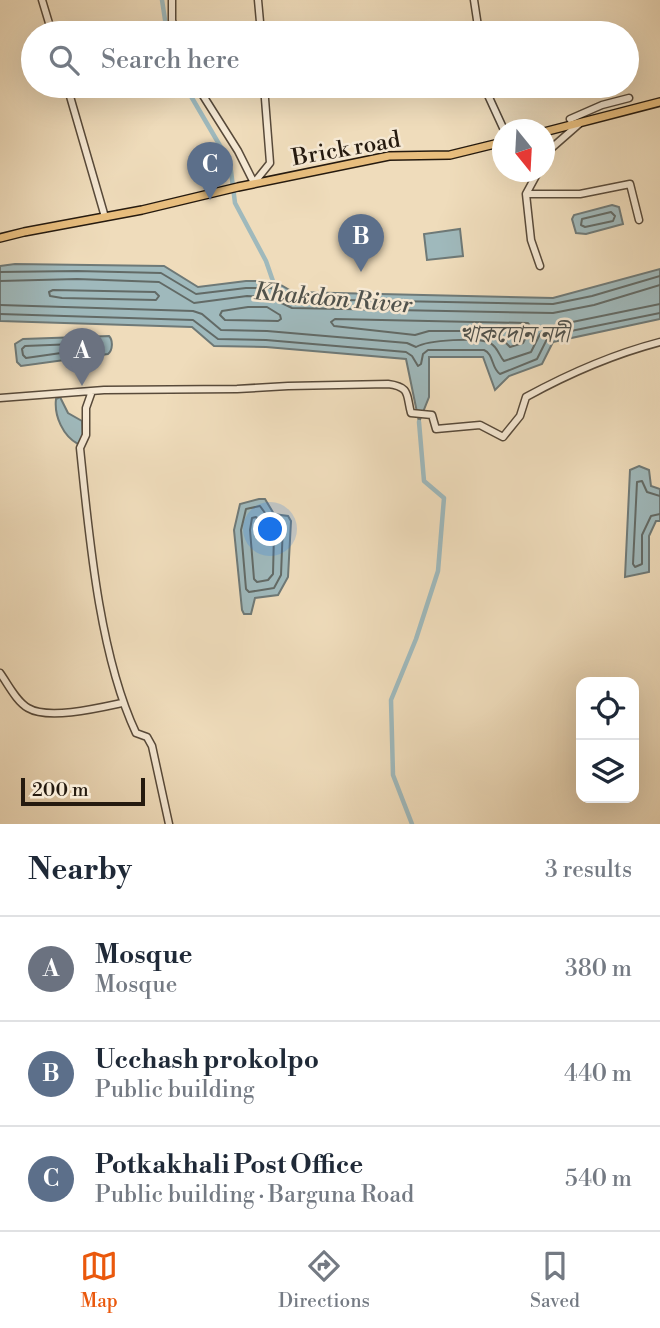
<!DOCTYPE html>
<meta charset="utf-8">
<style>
body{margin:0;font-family:"Libre Bodoni","Noto Serif Bengali",serif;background:#f2f2f3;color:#1f2937}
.controls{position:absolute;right:21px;bottom:21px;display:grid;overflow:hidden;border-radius:14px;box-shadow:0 7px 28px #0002}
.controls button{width:63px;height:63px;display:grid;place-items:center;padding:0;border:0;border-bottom:2px solid #e0e1e3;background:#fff;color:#1f2937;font:35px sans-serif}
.compass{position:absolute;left:492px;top:119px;width:63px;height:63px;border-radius:50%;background:#fff;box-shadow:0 7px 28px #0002;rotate:162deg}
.scale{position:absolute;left:21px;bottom:18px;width:124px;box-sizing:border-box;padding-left:7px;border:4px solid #251a0f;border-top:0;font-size:19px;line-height:24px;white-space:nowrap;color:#251a0f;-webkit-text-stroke:5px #f5e8d3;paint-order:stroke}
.you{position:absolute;left:271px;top:530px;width:24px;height:24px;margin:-18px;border:5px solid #fff;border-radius:50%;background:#1a73e8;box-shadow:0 0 0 10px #1a73e833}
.badge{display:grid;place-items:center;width:46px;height:46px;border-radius:50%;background:#ea580c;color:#fff;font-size:23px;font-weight:700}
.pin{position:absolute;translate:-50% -58px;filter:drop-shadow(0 2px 4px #0008)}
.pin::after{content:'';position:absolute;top:37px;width:24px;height:21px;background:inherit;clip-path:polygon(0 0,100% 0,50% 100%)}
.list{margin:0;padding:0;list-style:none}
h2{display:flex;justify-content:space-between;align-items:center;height:91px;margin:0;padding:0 28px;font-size:30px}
h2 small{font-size:23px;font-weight:400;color:#747a83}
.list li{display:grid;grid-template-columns:46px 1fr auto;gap:21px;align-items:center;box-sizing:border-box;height:105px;padding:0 28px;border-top:2px solid #e0e1e3}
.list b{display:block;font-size:26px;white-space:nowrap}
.list p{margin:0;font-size:23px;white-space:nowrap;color:#747a83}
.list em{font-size:23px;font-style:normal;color:#747a83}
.icon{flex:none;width:38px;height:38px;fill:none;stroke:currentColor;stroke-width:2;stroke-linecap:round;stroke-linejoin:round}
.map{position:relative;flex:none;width:660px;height:824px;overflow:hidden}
.search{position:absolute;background:#fff;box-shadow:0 7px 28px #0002;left:21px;right:21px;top:21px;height:77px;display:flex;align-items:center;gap:18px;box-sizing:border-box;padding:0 24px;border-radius:38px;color:#747a83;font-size:26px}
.sheet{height:406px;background:#fff}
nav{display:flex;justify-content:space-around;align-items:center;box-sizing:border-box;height:98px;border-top:2px solid #e0e1e3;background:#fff;font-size:19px;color:#747a83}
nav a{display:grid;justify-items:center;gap:4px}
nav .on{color:#ea580c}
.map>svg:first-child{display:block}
</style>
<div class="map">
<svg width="660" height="824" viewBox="0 0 660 824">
<rect width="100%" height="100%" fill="#efdcbb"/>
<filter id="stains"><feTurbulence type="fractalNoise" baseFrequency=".00286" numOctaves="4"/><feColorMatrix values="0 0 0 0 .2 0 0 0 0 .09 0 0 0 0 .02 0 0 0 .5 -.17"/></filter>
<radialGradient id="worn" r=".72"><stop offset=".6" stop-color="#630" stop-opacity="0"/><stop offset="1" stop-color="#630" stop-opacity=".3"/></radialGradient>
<path fill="#9fb9bc" stroke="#6e7977" stroke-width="2" d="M612 205 619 207 623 224 586 234 576 233 572 219 574 215Z
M460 229 463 256 427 260 424 234Z
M15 264 164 266 198 287 246 281H274L293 292 553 298 660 269V319L553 342 542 364 509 376 495 390 483 357H429V397L419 422 406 359 266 347 214 346 192 327 0 321V266Z
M109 336C113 340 113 350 108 354L21 366 17 362 15 344 23 339Z
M60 397 68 413 82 421 83 440 78 444C63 436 54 416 56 399Z
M639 466 649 470 651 486 660 489V521H656L649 536V572L625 577 630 470Z
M259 499H265L274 514 288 516 291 521 288 577 278 595 255 598 251 614H244L242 610 234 530 240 504Z"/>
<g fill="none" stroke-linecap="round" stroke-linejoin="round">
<path stroke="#626a66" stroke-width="2" d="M611 212 615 216 613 221 585 227 581 225 582 219Z
M0 272 77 271 161 273 196 294 246 288H271L293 299 553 304 592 296 660 276
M0 281 77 279 159 282 194 303 247 296 269 297 292 308 553 313 594 305 660 285
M53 290 155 292 159 296 156 300 62 298 50 296 49 292Z
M0 305 193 311 202 314 221 330 267 331 407 343 416 347C428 340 478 337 490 343 498 347 499 356 504 361L531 352 540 334 548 327 660 304
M248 307H267L280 315 281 319 278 321 225 320 220 315 222 311Z
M0 314 193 320 218 339 266 340 406 352 412 356 418 366 421 364 423 354 428 350H484C494 354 491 368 500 374L537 359 547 339 551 335 660 313
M335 319 528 323 531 327 523 343 510 347 499 336 486 331H429L415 335 334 326 331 322Z
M75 344 78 348 75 351 26 358 23 355 22 349 25 346Z
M660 496 647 492 642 481 637 482 633 564 635 567 642 564V535L651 516 660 514
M260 506 270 520 283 524 281 575 274 588 249 592 246 589 241 530 246 509Z
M256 517 265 526 274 533 273 574 268 580 257 582 254 579 250 530 252 518Z"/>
<path stroke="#9fb9bc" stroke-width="4.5" d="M162 0 167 33
M185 86 226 156 231 171 235 203 266 261 275 287
M412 824 393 775 391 700 416 639 438 571 444 498 424 481 419 422"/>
<g stroke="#584a3a" stroke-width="9">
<path id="minor" d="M42 0 52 33
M172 0V20L175 33
M258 0 261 33
M474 0 479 33
M67 86 105 217
M197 86 238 151 254 183 270 163 264 86
M486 86 487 93 504 130
M570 119 602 105 629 98
M544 158 547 152 579 124
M538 172 526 194 531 240 540 266
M526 194H580L630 184 639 220
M92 391 86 408V435L80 448C89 535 99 654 136 733L147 737 152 746 169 824
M0 398 104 390 237 389 288 386 388 384C411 387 406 395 411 413L432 415 436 429 480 425 503 437 520 416 526 397C568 374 614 354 660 342
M0 673C8 684 16 701 28 708 48 720 99 708 122 703"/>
</g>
<g stroke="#251a0f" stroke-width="10">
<path id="major" d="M544 132 660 102
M0 238 24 232 142 210 238 187 389 156 450 155 503 142"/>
</g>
<use href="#minor" stroke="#f5e8d3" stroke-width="6"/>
<use href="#major" stroke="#e8be7e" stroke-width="7"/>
</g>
<g text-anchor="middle" stroke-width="5" stroke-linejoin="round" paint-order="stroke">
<g font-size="23" fill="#251a0f" stroke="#f5e8d3">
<text transform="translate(346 148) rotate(-10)" y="8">Brick road</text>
</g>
<g font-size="24" font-style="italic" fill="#50524c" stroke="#f5e8d3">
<text transform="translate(333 298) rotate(5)" y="8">Khakdon River</text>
<text x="514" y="342">খাকদোন নদী</text>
</g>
</g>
<rect width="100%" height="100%" filter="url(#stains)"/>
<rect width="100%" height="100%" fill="url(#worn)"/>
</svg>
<div class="controls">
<button><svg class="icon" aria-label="locate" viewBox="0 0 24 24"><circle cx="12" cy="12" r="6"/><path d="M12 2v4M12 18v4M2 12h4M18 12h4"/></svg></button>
<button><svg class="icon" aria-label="layers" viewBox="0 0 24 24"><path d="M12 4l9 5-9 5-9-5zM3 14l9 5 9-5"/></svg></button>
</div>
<svg class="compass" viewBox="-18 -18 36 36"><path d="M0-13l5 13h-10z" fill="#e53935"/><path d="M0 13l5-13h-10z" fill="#747a83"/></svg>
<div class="scale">200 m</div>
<div class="you"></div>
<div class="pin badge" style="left:82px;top:386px;background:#6b7280">A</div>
<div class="pin badge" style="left:361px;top:272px;background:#5c6f8a">B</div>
<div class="pin badge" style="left:210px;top:200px;background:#5c6f8a">C</div>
<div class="search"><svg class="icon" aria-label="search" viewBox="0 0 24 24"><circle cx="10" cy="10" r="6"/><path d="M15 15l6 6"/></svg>Search here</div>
</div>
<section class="sheet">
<h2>Nearby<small>3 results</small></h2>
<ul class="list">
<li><span class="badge" style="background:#6b7280">A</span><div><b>Mosque</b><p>Mosque</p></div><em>380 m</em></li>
<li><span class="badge" style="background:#5c6f8a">B</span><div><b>Ucchash prokolpo</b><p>Public building</p></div><em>440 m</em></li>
<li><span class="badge" style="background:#5c6f8a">C</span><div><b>Potkakhali Post Office</b><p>Public building · Barguna Road</p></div><em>540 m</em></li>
</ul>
</section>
<nav>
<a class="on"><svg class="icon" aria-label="map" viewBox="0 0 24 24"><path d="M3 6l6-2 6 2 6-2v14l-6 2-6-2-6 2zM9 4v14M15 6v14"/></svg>Map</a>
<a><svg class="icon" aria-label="directions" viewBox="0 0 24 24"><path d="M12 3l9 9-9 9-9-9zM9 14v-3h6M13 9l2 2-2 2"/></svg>Directions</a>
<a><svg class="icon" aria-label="saved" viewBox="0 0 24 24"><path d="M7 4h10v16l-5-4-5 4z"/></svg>Saved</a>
</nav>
